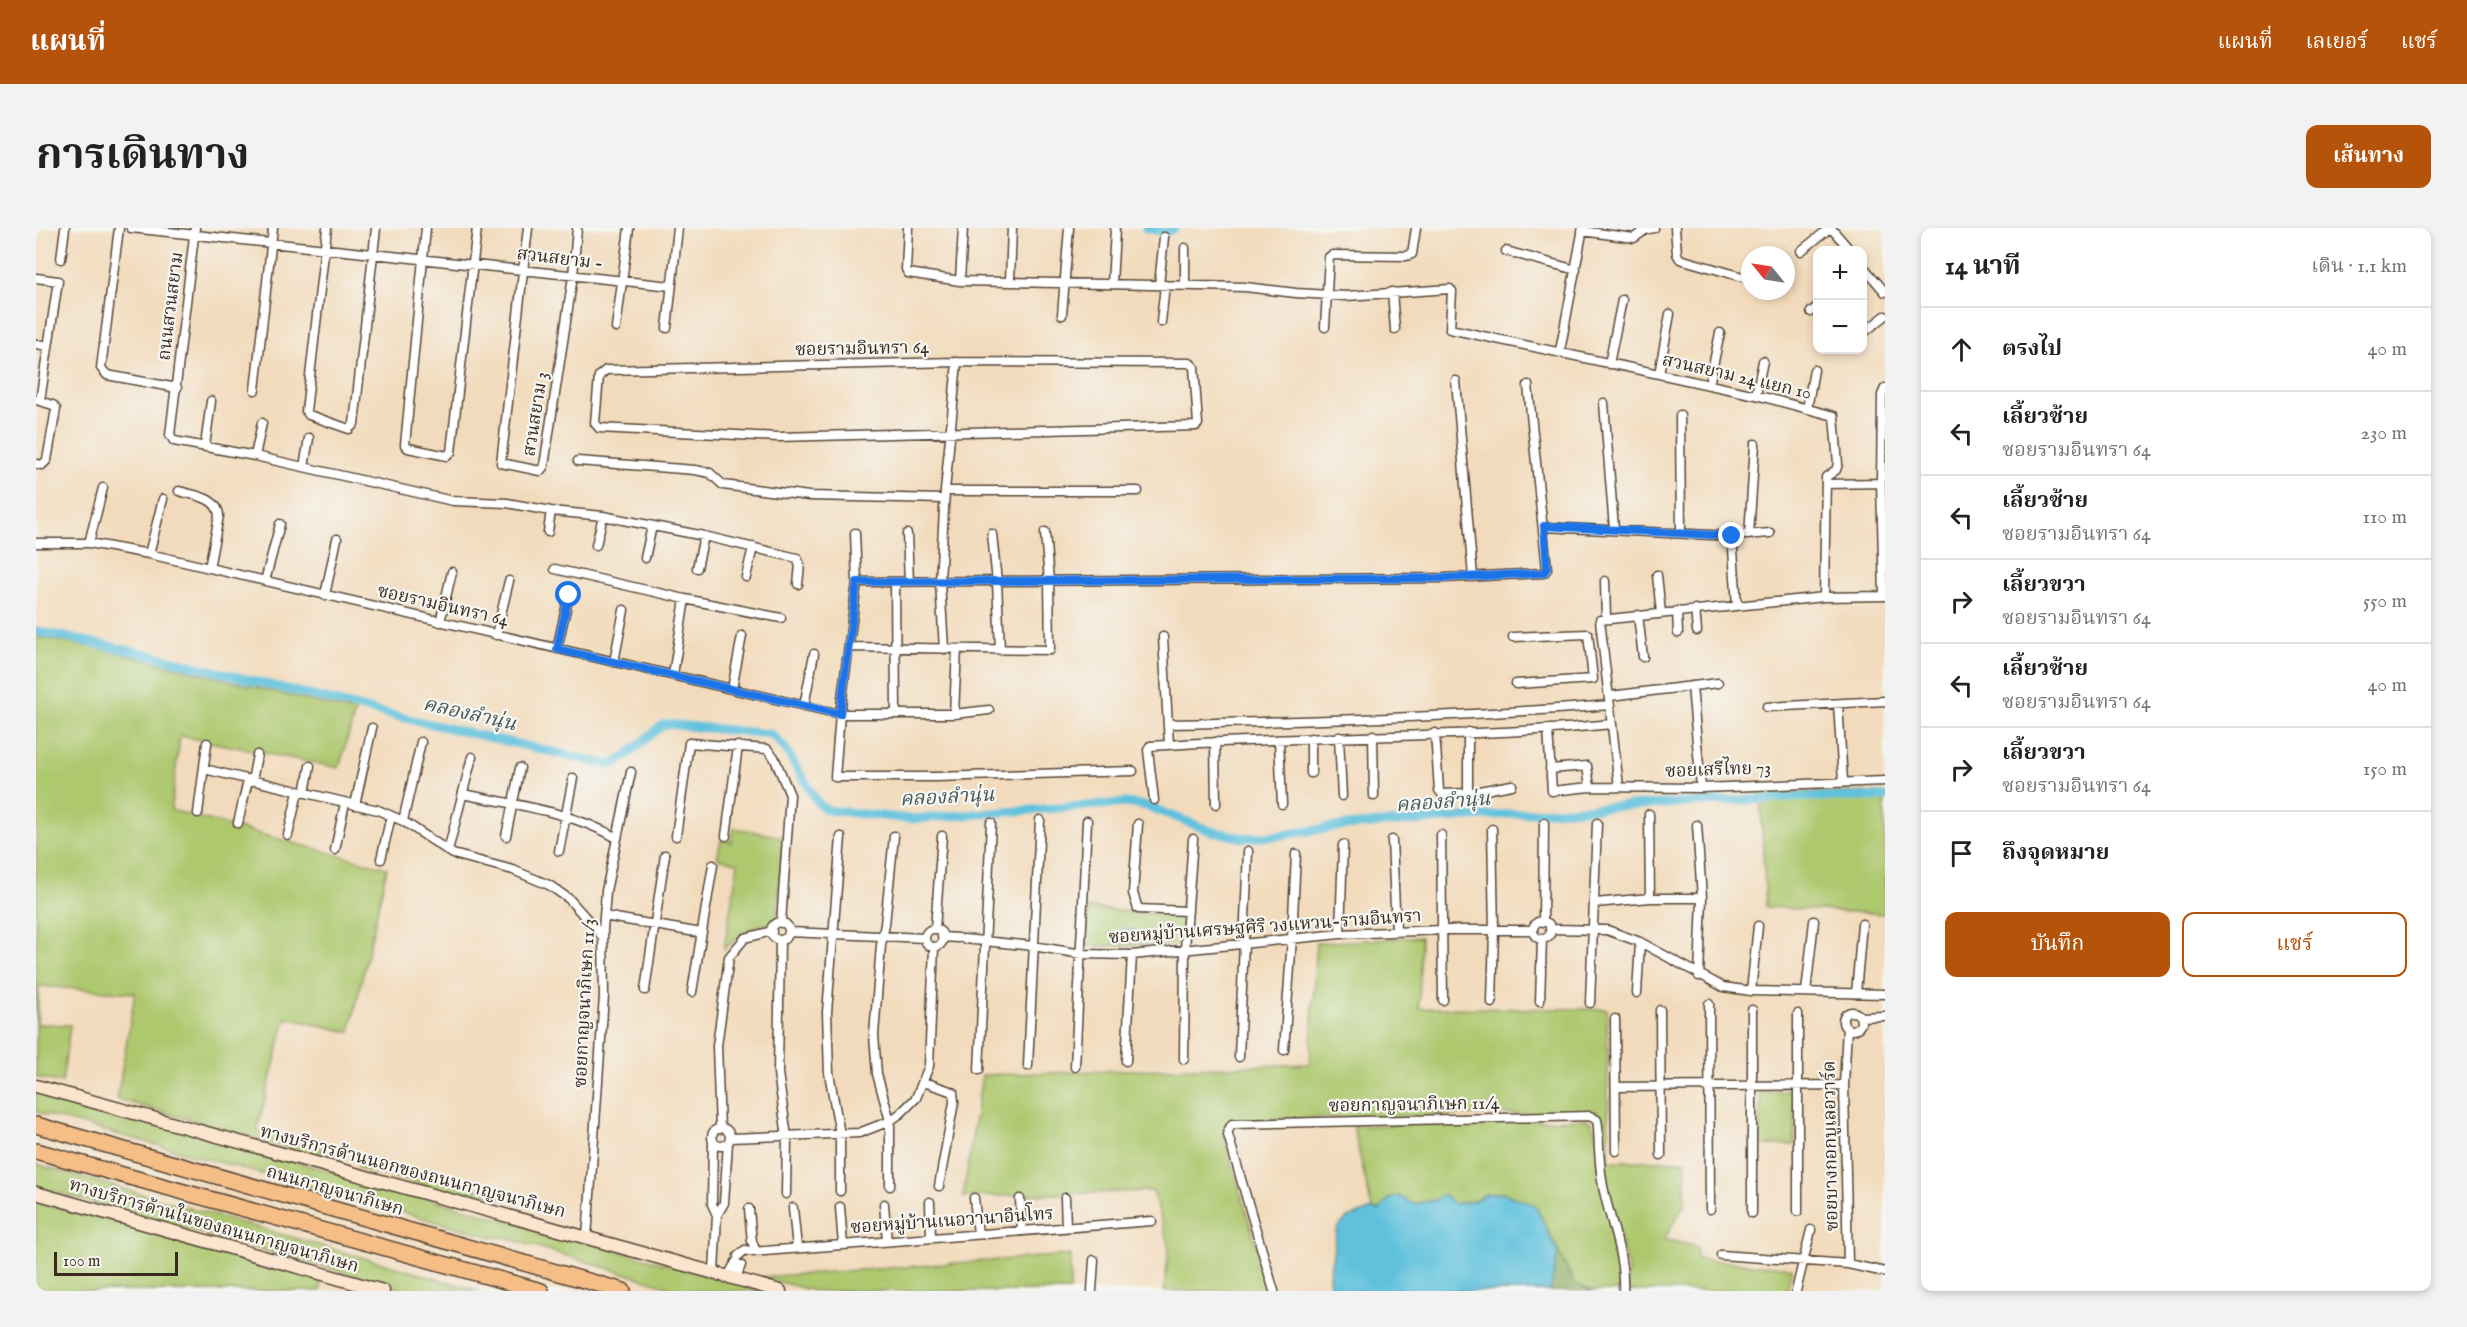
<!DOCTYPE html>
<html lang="th">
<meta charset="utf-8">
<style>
body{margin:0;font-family:"IM FELL English","Noto Serif Thai",serif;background:#f2f2f2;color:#222}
.controls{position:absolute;right:18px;top:18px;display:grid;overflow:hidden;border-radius:12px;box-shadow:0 3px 9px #0003}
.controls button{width:54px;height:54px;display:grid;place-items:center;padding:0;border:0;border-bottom:2px solid #e0e0e0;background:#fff;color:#222;font:30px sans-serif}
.compass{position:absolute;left:1705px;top:18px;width:54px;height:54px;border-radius:50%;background:#fff;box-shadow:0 3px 9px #0003;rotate:300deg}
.scale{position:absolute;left:18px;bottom:15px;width:124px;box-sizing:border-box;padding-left:6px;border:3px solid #3b2a1e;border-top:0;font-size:16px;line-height:21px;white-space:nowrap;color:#3b2a1e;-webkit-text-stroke:4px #f6f6f2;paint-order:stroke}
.stop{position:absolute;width:18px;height:18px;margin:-14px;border:4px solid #1a73e8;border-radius:50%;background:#fff}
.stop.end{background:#1a73e8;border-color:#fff;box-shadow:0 2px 6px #0008}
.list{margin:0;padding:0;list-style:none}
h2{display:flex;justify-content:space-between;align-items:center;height:78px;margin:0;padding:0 24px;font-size:26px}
h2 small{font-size:20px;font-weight:400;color:#767676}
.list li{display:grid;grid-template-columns:39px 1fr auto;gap:18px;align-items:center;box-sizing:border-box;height:84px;padding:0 24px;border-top:2px solid #e0e0e0}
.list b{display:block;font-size:22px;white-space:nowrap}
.list p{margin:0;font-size:20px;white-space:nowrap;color:#767676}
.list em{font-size:20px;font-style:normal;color:#767676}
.actions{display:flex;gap:12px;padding:18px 24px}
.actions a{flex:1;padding:14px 0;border:2px solid #b45309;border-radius:12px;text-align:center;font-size:21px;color:#b45309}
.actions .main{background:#b45309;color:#fff}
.icon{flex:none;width:33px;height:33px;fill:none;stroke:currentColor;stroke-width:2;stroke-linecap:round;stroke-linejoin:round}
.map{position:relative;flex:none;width:1849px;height:1063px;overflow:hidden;border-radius:12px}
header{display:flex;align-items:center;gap:36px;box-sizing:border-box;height:84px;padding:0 30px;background:#b45309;color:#fff}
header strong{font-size:28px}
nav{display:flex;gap:33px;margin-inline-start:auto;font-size:21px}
.intro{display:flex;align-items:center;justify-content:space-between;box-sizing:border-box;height:144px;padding:0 36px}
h1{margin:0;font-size:42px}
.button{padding:15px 27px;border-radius:12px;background:#b45309;color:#fff;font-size:21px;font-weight:700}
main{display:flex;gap:36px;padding:0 36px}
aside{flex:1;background:#fff;border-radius:12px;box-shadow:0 3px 9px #0003}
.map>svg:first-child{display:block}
</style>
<header>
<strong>แผนที่</strong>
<nav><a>แผนที่</a><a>เลเยอร์</a><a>แชร์</a></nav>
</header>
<div class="intro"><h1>การเดินทาง</h1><a class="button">เส้นทาง</a></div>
<main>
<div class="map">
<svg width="1849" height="1063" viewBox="0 0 1849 1063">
<rect width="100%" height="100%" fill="#f6f6f2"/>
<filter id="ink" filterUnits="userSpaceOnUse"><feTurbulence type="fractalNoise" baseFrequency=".0167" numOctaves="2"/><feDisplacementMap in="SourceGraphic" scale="12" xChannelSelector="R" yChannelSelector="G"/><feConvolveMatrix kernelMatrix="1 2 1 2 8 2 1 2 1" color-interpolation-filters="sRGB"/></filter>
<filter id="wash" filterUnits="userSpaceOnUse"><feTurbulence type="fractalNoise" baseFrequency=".008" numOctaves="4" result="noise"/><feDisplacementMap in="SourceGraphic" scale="24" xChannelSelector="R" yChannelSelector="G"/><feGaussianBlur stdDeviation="1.35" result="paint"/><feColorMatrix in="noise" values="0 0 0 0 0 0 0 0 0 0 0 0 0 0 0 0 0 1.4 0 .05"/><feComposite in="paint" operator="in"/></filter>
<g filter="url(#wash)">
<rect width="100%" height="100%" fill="#f2dbbc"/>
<path fill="#aec86e" stroke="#747946" stroke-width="1.5" d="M0 409 63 420 319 484 303 540 144 508 135 582 351 640 314 804 250 790 221 902 287 921 285 929 81 871 99 765 3 758 1 796 34 797 26 855 0 849Z
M1724 563 1849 565V686L1730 679Z
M698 600 747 609 741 692C735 697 730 696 722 698 709 703 699 712 688 721L702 635 681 630 685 612 695 614Z
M1052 680 1146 688V714L1141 717 1051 718Z
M1385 709 1383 780 1571 781 1573 933H1650L1649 976 1628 1011 1661 1019V1031L1756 1040 1751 1063H1591L1592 1041 1570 960 1562 884 1195 892 1187 906 1234 1063H1128L1133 1019 1117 963 927 969 946 847 1274 836 1280 715Z
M0 862 727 1063H647L468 1009H456L0 884Z
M1758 863 1759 917H1724V864Z
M1549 891 1555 894 1559 902 1584 1045V1063H1557L1539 1056 1499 977 1466 965 1450 966 1438 973 1418 976 1399 972 1377 976 1353 972 1343 984 1336 981 1317 898Z
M325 931 464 967 463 977 322 940Z
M0 936 444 1063H374L0 959Z
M0 974 145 1011 190 1026 284 1052 285 1063H0Z
M1034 1027V1063H778L725 1049Z"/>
<path fill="#8aac61" stroke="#626b40" stroke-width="1.5" d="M1522 1024 1539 1056 1557 1063H1514Z"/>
<path fill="#5ec1dc" stroke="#4c767d" stroke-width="1.5" d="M1088 701 1113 704 1120 709 1115 713 1080 714Z
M1466 965 1499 977 1522 1024 1514 1063H1295L1293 1048 1301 1001 1310 991 1336 981 1343 983 1353 971 1363 968 1377 976 1399 972 1407 966 1418 976 1438 973 1450 966Z"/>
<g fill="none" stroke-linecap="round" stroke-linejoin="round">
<path stroke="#5ec1dc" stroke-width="9" d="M1110 0 1130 4 1139 0
M0 403 115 427 338 483 573 537C591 533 610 507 629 496L735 506 748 519 782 575 791 582 874 591 1089 575 1111 578 1175 603 1207 610 1238 608 1307 598 1587 578 1769 569H1849"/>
</g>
</g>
<g filter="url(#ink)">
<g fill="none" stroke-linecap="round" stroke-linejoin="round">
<g stroke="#564536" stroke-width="11">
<path id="minor" d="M83 0 65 140 71 147 141 160
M95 0 635 58
M159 0 134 207 138 213 219 228 417 273 471 275 515 283 567 288 668 308 761 330 764 337 762 356
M291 0 270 183 273 187 313 201 318 196 340 0
M390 0 369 217 372 220 411 228 415 224 441 0
M492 0 465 235 504 243 508 238 537 48 541 0
M872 0 870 41 872 45 924 53 1209 59 1260 65 1310 68 1414 61 1416 63 1414 101 1720 167 1798 188 1802 236 1800 242 1790 249 1788 369
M1639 0 1641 26 1644 31 1714 51
M1795 0 1814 22
M1546 3 1598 10 1609 2 1618 0
M1470 23 1540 42
M1765 23 1794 0
M25 31 29 0
M1826 37 1849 64
M0 50 22 53 4 173
M974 52 976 0
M924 53 927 0
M1076 56 1079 2
M1123 57 1128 9
M1149 57V20
M1356 64 1359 101
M1775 84 1782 78
M1026 87 1033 0
M1125 94 1129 57
M1289 99 1293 29 1297 27 1370 28 1376 26 1380 0
M580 100 593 0
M631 100 642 0
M1826 106 1849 88
M0 116 12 118
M1524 123 1547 0
M921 134 1154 135 1158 139 1162 196 1160 198 742 209 563 200 559 195 563 148 570 142Z
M1573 136 1586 72
M1623 146 1634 86
M1420 153 1437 349
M1673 157 1684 105
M219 162 237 0
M1720 167 1727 133
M1568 175 1578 301
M1771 181 1778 142
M1644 187 1645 304
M169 218 175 173
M219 228 226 195
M542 233 659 242 674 245 687 257 773 268 908 271
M0 236 6 237 11 232 20 181 17 177 0 172
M268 239 273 210
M1790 256 1845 255
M143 263C159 268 182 269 183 288L173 340
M909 263H1102
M1508 299 1696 308 1734 305
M512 304 515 283
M819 305 821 354 804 486 799 549H900L1097 543
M871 306 873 354
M956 306 961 354 964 422
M1713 307 1719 216
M1696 308 1701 377
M0 315H53L113 326 804 486H918L953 482
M53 315 67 260
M560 317 567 288
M113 326 127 271
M609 330 616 298
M661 340 668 308
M519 341 649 371 745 390
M1621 347 1625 385
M710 349 717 319
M229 353 244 296
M1569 353 1570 391
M821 354 1408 350 1508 345 1511 341 1492 157
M859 354 860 486
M289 367 301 311
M1848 368 1845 255 1846 167 1849 160
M1659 381 1661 403
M1641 383 1642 405
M1602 387 1607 429
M404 394 416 344
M460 407 473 353
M1127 409 1133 517
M1477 409 1552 406 1557 451 1480 456
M813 419 1014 422 1013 353 1009 304
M521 421 533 367
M908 421 904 354 909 263 921 134
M578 434 588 382
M637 447 649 371
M1656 458 1665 560
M696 461 706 408
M1574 468 1682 455
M1802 476 1807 553
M768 478 778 426
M1731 479 1849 473
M918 486 921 421
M1132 496C1280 493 1427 489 1574 477
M1512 502 1516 563 1554 559 1665 560 1849 553
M1432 504V565
M1399 505 1403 562 1406 566 1432 565 1476 557
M1337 507 1338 568
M1303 509 1306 568
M1243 512 1246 576
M1179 514 1180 576
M168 541 342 582 367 593 417 626 477 642 513 657 533 671 567 709
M1514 541 1551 538 1554 559
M1275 545V510
M216 553 221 527
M1583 559 1564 392 1788 369 1849 368
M269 565 274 538
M427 566C479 577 534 583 581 610
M1118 572 1112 522 1114 518C1268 507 1423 511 1576 496
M319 577 336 500
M162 585 171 515
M1613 586 1614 670
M367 593 385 514
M202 595 212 552
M1102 596 1097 665 1102 681 1152 683
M1661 597 1666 670 1663 748
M252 607 262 564
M1405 607 1407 772
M470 608 484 540
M640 608 653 515 731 521 738 529 754 567 745 695
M690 608 702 518
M1356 612 1360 703
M299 622 309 575
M412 623 436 529
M523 623 537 550
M345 631 355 588
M1559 675 1614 670H1666
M568 688 665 705
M1497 702a9 9 0 1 1 18 0a9 9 0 1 1-18 0Z
M1507 694 1508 595
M735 703a9 9 0 1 1 18 0a9 9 0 1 1-18 0Z
M899 701 906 608
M1514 701 1571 702 1604 714 1687 759 1715 763 1849 766
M889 710a9 9 0 1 1 18 0a9 9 0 1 1-18 0Z
M753 704 889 710
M1304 706 1307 617
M906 709 922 710
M928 711 997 718 1046 726 1096 727 1304 706 1407 702H1497
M744 712 742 845 751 909 750 966
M609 762 629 627
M1715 763 1722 698
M656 764 677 637
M1770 764 1778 693
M1601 765 1604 714
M1820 765 1826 696
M1504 773 1506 711
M1456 775 1458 702 1456 601
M1554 775 1561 595
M1673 776 1674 981
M1624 782 1625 927
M1807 793a9 9 0 1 1 18 0a9 9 0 1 1-18 0Z
M1824 789 1849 788
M1579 791 1580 923
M1811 800 1808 857 1812 1036
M1248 822 1256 710 1260 626
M1203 829 1212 623
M1148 831 1149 721 1157 611
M1090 833 1096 727
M992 838 1004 592
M1039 839 1051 593
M943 842 955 595
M888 854 917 864 918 874 903 958
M1580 859 1808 857
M676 909a9 9 0 1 1 18 0a9 9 0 1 1-18 0Z
M684 901 681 818 693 729 709 710 736 703
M694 910 823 905 854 893 865 885 880 870 893 838 898 719
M677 912 676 976 681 987
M854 958V893L841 846 838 807 845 717 849 696 858 608
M804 963V906L793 845 791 784 805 609
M938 970 942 1006
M1029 970 1030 999
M984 971 986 1003
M894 974 895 1010
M848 976 851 1013
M804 979 807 1017
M757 980 761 1020
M713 981 716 1014 720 1023
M1762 983V786
M1716 985V782
M551 1010 568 768 567 702 570 663 595 544
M1685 1027 1812 1036 1849 1044
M702 1028 709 1022 717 1024 1116 993
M678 1044 681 987 688 975 692 915
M692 1048 700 1034
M700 1050 705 1037
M1056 1063 1058 1032
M1238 1063 1192 907V903L1196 896 1554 888 1561 892 1562 898C1563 919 1563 941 1568 963 1575 996 1589 1029 1587 1063
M1760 1063 1775 1002"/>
</g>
<g stroke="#564536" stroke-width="15">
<path id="secondary" d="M0 858 744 1063
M0 965 347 1063"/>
</g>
<g stroke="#564536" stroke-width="18">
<path id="motorway" d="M0 897 587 1063
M0 923 505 1063"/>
</g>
<use href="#minor" stroke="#fff" stroke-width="8"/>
<use href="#secondary" stroke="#fbe5cf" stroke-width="12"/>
<use href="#motorway" stroke="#f6be87" stroke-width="15"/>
</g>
</g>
<g fill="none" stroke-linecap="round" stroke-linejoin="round" filter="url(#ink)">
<path stroke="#1a73e8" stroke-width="8" d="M533 367 521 421 804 486 821 354 1408 350 1508 345 1511 340 1508 298 1696 308"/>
</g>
<g text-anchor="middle" stroke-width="4.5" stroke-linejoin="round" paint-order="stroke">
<g font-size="18" fill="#3b2a1e" stroke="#f6f6f2">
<text transform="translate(524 30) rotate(7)" y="6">สวนสยาม -</text>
<text transform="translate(134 78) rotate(-83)" y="6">ถนนสวนสยาม</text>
<text transform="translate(826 120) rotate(-1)" y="6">ซอยรามอินทรา 64</text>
<text transform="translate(1701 148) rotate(13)" y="6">สวนสยาม 24 แยก 10</text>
<text transform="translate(499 186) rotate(-81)" y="6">สวนสยาม 3</text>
<text transform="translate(407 377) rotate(13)" y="6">ซอยรามอินทรา 64</text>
<text transform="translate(1682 541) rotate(-2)" y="6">ซอยเสรีไทย 73</text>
<text transform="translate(1229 698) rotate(-4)" y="6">ซอยหมู่บ้านเศรษฐศิริ วงแหวน-รามอินทรา</text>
<text transform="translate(548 775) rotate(-87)" y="6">ซอยกาญจนาภิเษก 11/3</text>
<text transform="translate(1378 876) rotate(-1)" y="6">ซอยกาญจนาภิเษก 11/4</text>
<text transform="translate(1794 918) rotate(-91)" y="6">ซอยบางกอกบูเลอวาร์ด</text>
<text transform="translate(377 943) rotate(15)" y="6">ทางบริการด้านนอกของถนนกาญจนาภิเษก</text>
<text transform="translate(299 962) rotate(16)" y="6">ถนนกาญจนาภิเษก</text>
<text transform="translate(916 992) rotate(-4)" y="6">ซอยหมู่บ้านเนอวานาอินโทร</text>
<text transform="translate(178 997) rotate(16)" y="6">ทางบริการด้านในของถนนกาญจนาภิเษก</text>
</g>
<g font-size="20" font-style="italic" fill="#465757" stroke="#f6f6f2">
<text transform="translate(434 485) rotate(13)" y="7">คลองลำนุ่น</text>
<text transform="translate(911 568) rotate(-3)" y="7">คลองลำนุ่น</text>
<text transform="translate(1407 573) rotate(-4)" y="7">คลองลำนุ่น</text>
</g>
</g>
</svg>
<div class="controls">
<button>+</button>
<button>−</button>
</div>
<svg class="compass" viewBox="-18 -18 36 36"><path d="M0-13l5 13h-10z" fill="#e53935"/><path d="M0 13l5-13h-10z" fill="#767676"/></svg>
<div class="scale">100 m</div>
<div class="stop" style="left:533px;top:367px"></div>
<div class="stop end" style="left:1696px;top:308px"></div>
</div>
<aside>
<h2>14 นาที<small>เดิน · 1.1 km</small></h2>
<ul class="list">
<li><svg class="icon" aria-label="ahead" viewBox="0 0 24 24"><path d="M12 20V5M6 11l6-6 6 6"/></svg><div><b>ตรงไป</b></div><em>40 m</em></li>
<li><svg class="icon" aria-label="left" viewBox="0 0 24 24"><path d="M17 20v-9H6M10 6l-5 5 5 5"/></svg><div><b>เลี้ยวซ้าย</b><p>ซอยรามอินทรา 64</p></div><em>230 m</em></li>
<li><svg class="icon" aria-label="left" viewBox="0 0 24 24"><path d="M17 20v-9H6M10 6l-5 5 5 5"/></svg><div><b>เลี้ยวซ้าย</b><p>ซอยรามอินทรา 64</p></div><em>110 m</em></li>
<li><svg class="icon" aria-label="right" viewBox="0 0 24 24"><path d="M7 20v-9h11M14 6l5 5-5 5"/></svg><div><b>เลี้ยวขวา</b><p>ซอยรามอินทรา 64</p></div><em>550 m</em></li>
<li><svg class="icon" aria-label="left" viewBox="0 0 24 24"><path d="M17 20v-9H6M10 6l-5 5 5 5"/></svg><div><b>เลี้ยวซ้าย</b><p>ซอยรามอินทรา 64</p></div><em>40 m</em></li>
<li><svg class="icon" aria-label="right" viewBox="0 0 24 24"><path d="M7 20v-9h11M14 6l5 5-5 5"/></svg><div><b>เลี้ยวขวา</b><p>ซอยรามอินทรา 64</p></div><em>150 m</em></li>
<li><svg class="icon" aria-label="arrive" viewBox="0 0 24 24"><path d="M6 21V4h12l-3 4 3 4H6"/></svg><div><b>ถึงจุดหมาย</b></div></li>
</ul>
<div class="actions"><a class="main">บันทึก</a><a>แชร์</a></div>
</aside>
</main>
